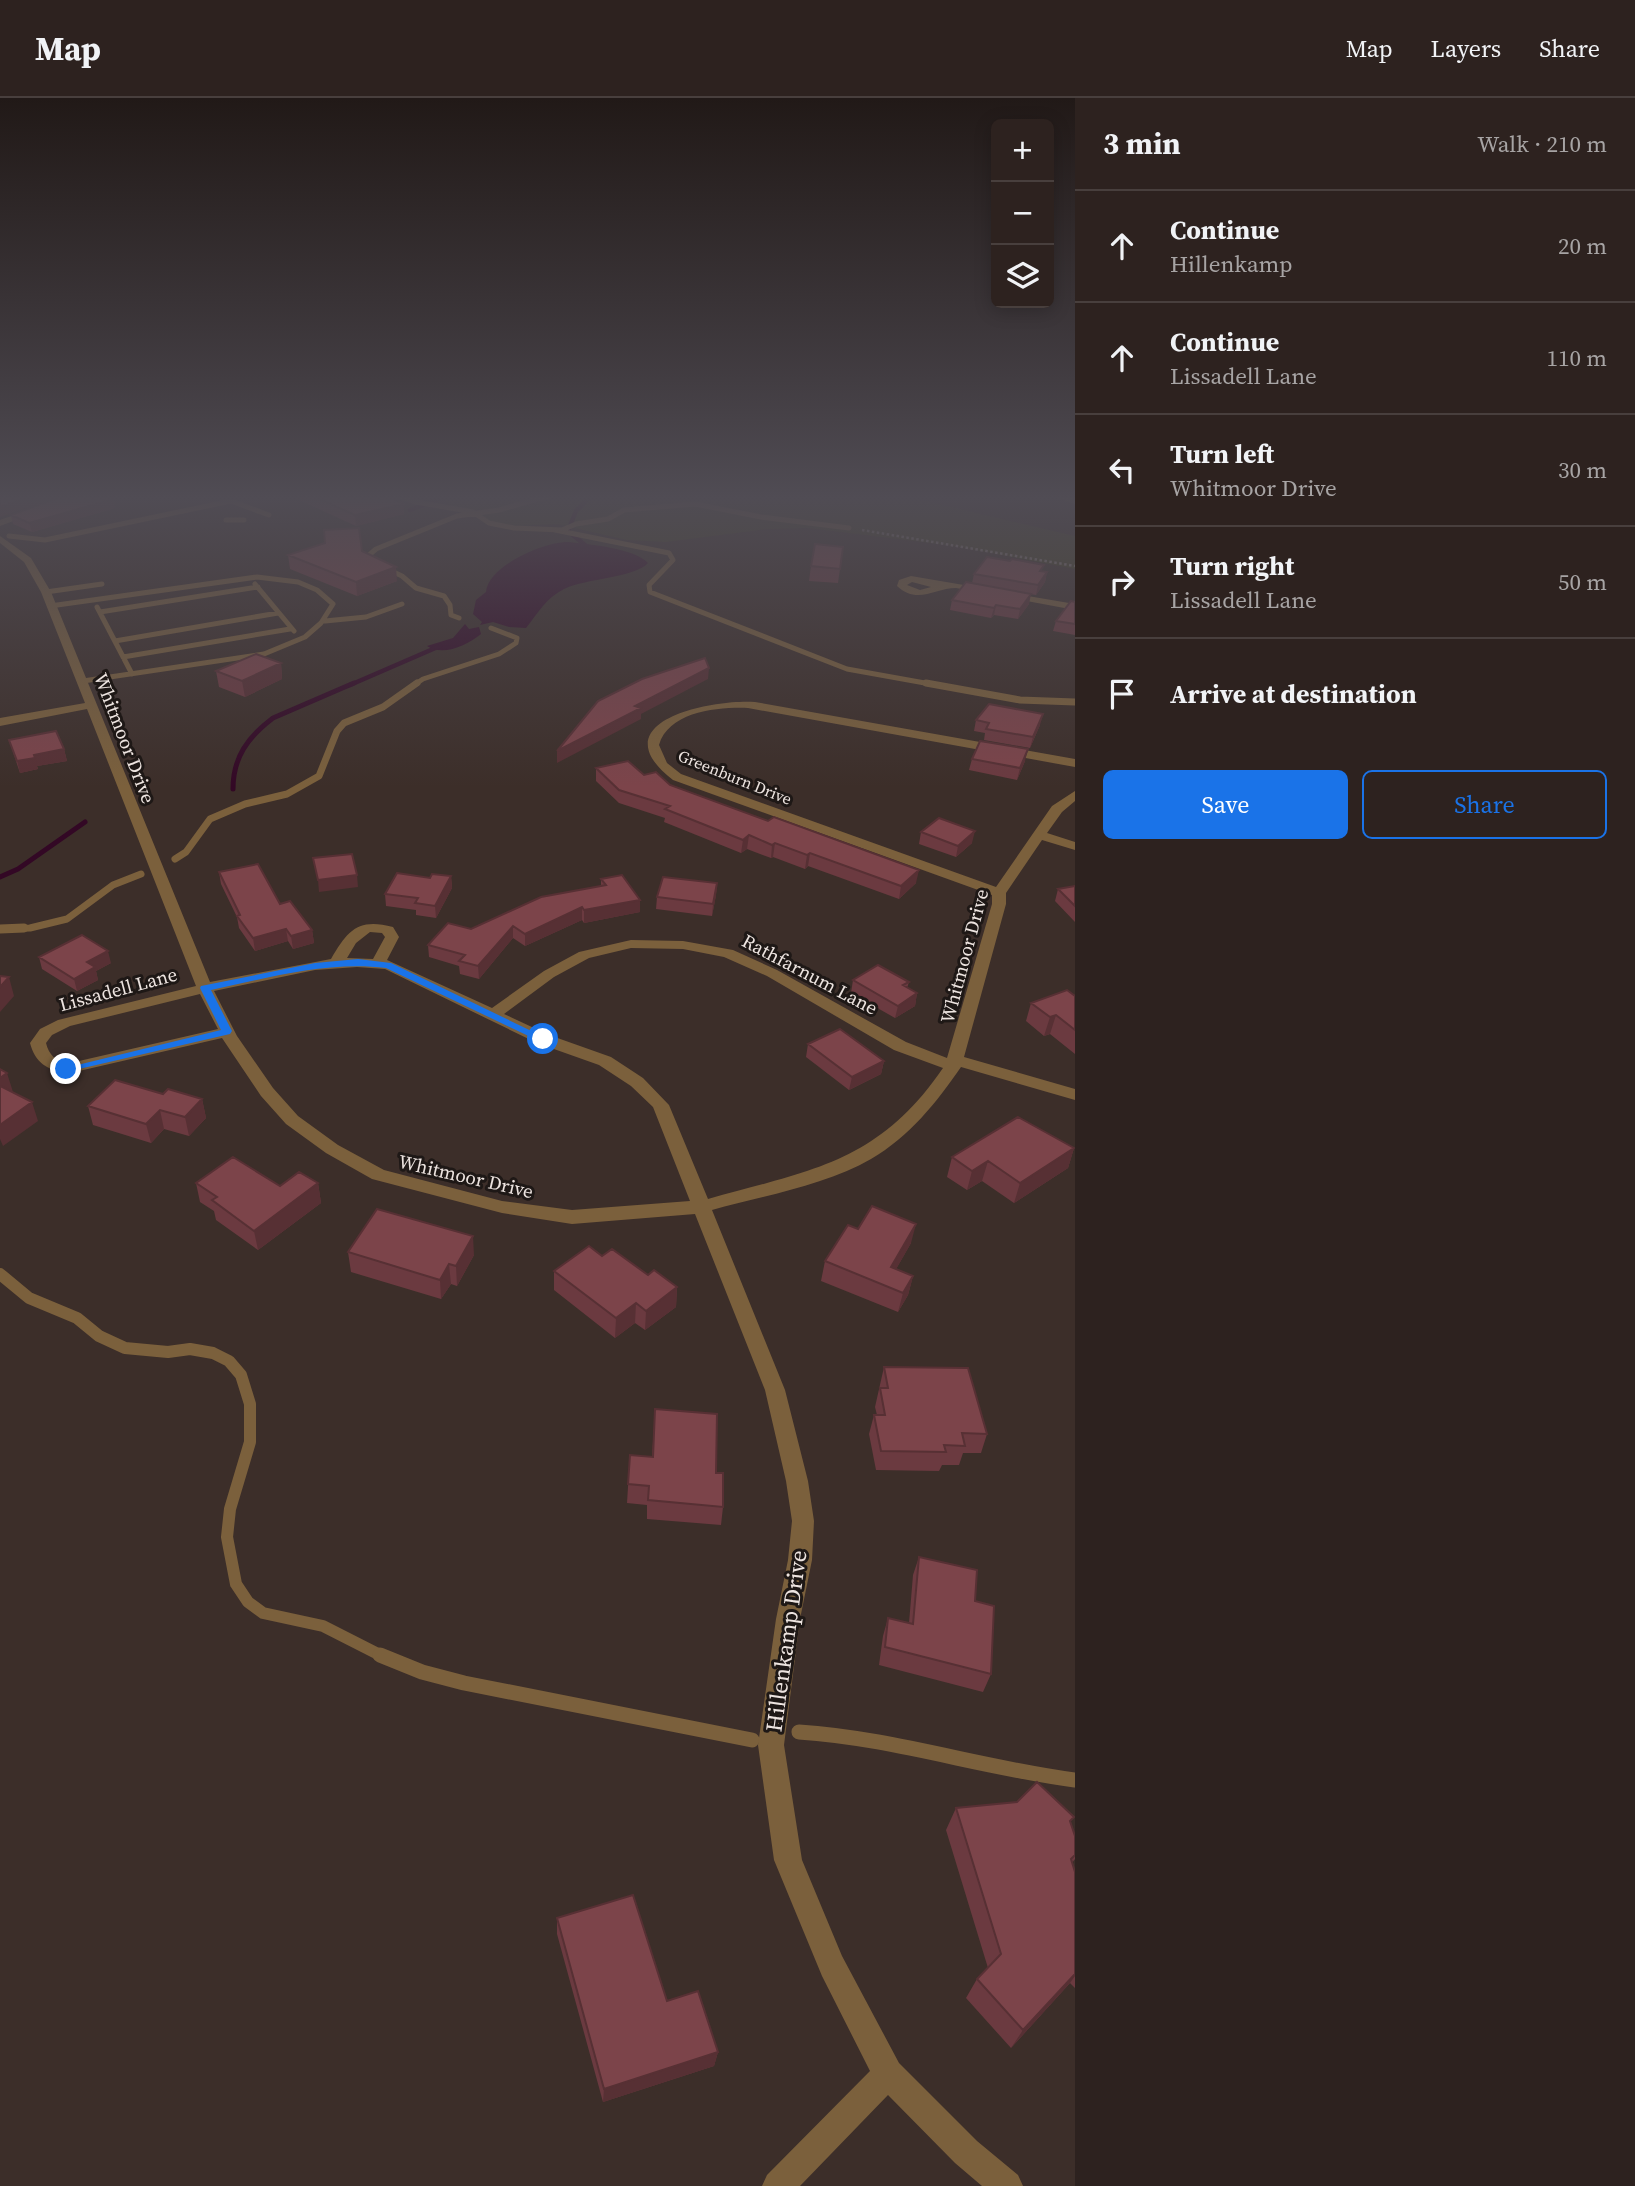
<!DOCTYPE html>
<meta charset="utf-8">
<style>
body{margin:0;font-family:"Source Serif 4",serif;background:#392f2c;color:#f1f3f6}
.controls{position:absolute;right:21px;top:21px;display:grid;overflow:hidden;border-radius:10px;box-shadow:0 4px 18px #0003}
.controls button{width:63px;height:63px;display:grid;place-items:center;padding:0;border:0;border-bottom:2px solid #483f3d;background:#2d221f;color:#f1f3f6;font:35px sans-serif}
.stop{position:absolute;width:21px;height:21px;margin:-16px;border:5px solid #1a73e8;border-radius:50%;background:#fff}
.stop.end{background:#1a73e8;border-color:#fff;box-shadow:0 2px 7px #0008}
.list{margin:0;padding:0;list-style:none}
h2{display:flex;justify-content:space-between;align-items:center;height:91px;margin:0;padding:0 28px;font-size:30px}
h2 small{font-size:23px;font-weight:400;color:#a7a4a4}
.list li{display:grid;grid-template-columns:46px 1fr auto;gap:21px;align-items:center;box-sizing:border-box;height:112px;padding:0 28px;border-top:2px solid #483f3d}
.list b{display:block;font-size:26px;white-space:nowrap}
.list p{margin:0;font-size:23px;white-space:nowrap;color:#a7a4a4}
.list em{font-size:23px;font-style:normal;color:#a7a4a4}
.actions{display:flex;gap:14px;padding:21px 28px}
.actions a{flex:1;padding:16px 0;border:2px solid #1a73e8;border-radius:10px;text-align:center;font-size:24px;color:#1a73e8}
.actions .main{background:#1a73e8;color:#fff}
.icon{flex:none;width:38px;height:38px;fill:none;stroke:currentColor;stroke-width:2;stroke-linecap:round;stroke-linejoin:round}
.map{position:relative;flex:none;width:1075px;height:2088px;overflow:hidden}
header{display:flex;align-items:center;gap:42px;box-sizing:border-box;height:98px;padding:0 35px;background:#2d221f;border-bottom:2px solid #483f3d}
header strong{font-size:33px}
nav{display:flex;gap:38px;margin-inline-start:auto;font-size:24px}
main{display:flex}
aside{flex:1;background:#2d221f}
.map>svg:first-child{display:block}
</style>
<header>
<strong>Map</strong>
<nav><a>Map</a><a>Layers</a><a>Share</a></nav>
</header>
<main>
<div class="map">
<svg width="1075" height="2088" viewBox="0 0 1075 2088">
<rect width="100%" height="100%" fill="#3c2e29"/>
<path fill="#423f21" d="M900 397 1075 438V471L955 448 808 430 768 431 666 444 627 442 557 426 513 428 491 424 447 406 443 398Z"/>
<path fill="#330825" d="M569 444C589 446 636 451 648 465 634 480 587 480 564 491 546 500 538 515 526 530L509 529 493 524 480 527 482 524 473 516 476 502 486 494C488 468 545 443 569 444Z
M465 526 469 531 479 529 481 536C467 547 443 559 427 548L453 540Z"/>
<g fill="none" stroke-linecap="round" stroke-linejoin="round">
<path stroke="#330825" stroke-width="4.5" d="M410 412 448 397
M583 448 585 447 568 433 576 413 592 397
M350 587 440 548"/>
<path stroke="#330825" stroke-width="5" d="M233 691C233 659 248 639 273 620L354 585
M0 779 18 771 85 724"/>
<path stroke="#8a7e7a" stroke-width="2.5" stroke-dasharray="2.5 2.5" stroke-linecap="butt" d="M862 432 1075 468"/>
<path stroke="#7b603c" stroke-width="5" d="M394 397 416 404 473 414 489 425 514 430 562 432 576 426 608 421 624 412 695 406 761 419 849 430
M226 422H244
M555 432 669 455 673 462 649 487 650 494 847 571 936 587
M9 438 45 442 231 403 269 417
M373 465 369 457 376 451 457 418 499 412 552 397
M387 471 402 478 416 490 444 498 450 507 451 517 459 520
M255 486 294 533
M46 494 102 486
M50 508 257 479 298 484 317 492 333 506 321 525 305 539 264 556 83 583
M97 509 132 576
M100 514 258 489
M325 523 366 519 402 506
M115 543 278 515
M123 559 290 531
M414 587 423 581 499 556 516 545 517 540 491 530"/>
<path stroke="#7b603c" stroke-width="7" d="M926 585 1020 602 1075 604
M175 761 186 754 210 721 245 706 287 696 319 678 337 633 344 625 383 609 417 585
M0 831 30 830 67 821 113 787 141 776"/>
<path stroke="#7b603c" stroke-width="9" d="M0 831 24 830"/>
<path stroke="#7b603c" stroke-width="12" d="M0 1176 29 1200 77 1220 99 1238 125 1250 168 1254 190 1251 213 1255 229 1263 241 1277 250 1306V1344L230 1411 227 1439 236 1486 248 1504 263 1515 323 1528 384 1559"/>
<path stroke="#7b603c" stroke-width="15" d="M380 1557 422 1574 464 1585 752 1642
M799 1634C892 1640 982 1670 1075 1682"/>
<path fill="#7b603c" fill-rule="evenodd" d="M71 397H83L0 428V422Z
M1055 397 1075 400V406L1056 399Z
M0 438 31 460 51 494 210 884 331 861C348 832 358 820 393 829L399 839 387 862 492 910 544 873 579 854 631 842 683 843 733 852 777 872 906 944 947 960 992 806V797L673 682C598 624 710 601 755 604L1075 661V669L748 610C719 609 669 613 659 647L667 665 681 676 996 789 1052 708 1075 693V703L1062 714 1047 735 1075 744V752L1042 742 1006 795V806L964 959 1075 991V1002L961 969C937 1004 909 1039 871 1061 826 1087 763 1098 712 1112L785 1292 808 1383 814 1423 812 1462 800 1521 784 1647 802 1762 842 1858 899 1965 977 2043 1018 2077 1023 2088H982L955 2065 888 1997 800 2088H762L767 2077 870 1973 822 1878 774 1762 758 1647 776 1521 788 1462 792 1423 786 1383 765 1292 695 1116 572 1126 502 1115 372 1081 326 1055 286 1026 261 998 222 940 66 976C47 971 35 965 30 945L40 931 58 922 196 888 87 611 0 628V620L85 605 41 494 24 464 0 445ZM370 834 382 835 385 839 373 861 347 860 356 845ZM631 850 683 851 724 859 767 878 894 952 943 970C878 1065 811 1072 708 1101L669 1007 643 980 611 959 549 937 504 916 554 879 589 860ZM357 869 385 871 537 945 599 967 631 988 653 1009 690 1103 572 1112 502 1103 384 1072 338 1047 298 1018 273 990 237 938 214 893 315 872ZM200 896 218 931 66 966C55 962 49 957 46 945L52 937 70 928Z
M911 478 1075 506V512L956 490C935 490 917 507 897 488L899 482ZM912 484 931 489 920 492 907 487Z"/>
</g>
<path fill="#6b3a40" d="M288 397H397L398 403 404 406V416L356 428Z
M115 410 32 434 13 426 11 417Z
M843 449 838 485 809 483 811 468Z
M362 453 397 483 357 498 290 471 288 457Z
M1043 473 1047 474 1045 484 1036 497 1012 493 1029 506 1018 521 994 517 991 520 950 512 952 502 972 485 974 476Z
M1075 504V537L1053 533 1056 523Z
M281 565 282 581 245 599 219 589 216 573Z
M976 622 1040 627 1030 650 984 642 985 635 974 633Z
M9 642 64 651 67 663 37 668 38 671 20 675Z
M972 661 1025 663 1017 682 969 672Z
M596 670 644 677 916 785 899 801 808 768 805 771 773 759 771 760 747 751 741 755 664 724 665 720 619 705 596 683Z
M921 734 972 745 956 759 919 746Z
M219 774 280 806 312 832 314 845 293 851 288 843 255 853 239 830 237 819 221 786Z
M451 778 452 790 436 820 416 817V812L386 808 385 796 430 780Z
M601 781 640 802V814L584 825 582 822 525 848 513 840 479 881 460 876 459 868 429 859 428 847 471 831 601 788Z
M717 785 716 797 712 818 656 811 657 799Z
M1075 788V824L1055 803 1058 791Z
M39 859 111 865 96 873 98 882 77 893 42 871Z
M853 882 909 884 907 890 917 895 915 908 895 920 851 895Z
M1075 898V956L1050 936 1044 938 1026 923 1031 905Z
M808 946 884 963 881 976 849 992 806 959Z
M163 996 202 1001 206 1020 189 1038 164 1031 151 1045 93 1027 88 1008Z
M1074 1050 1068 1070 1014 1105 982 1083 967 1092 947 1079 952 1059Z
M196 1085 280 1088 318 1085 321 1105 258 1152 216 1122 214 1113 200 1104Z
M858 1131 911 1145 896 1171 913 1178 908 1197 898 1214 821 1183 825 1163Z
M348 1154 474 1157 457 1188 451 1186 441 1201 351 1174Z
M602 1158 677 1189 676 1209 645 1232 635 1225 615 1240 554 1192V1173Z
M884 1269 987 1336 981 1355H963L959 1367H942L939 1373 876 1372 869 1336 874 1317H877L875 1309Z
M655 1311 716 1375 723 1409 721 1427 647 1421V1407L627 1405 630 1357 652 1359Z
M919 1459 975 1503 991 1576 983 1594 879 1567 883 1538 888 1520 909 1525 913 1477Z
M956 1710 1070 1725 1075 1738V1761L1072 1765 1075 1774V1890L1070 1885 1011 1950 966 1900 977 1881 988 1870 946 1732Z
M557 1820 667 1903 718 1954 714 1968 603 2004 557 1836Z"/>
<path fill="#573034" d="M36 397H64L0 419V409Z
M398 397V407L404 406V416L356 428 355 417Z
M114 401 115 410 32 434 29 425Z
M396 469 397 483 357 498 356 484Z
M1047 474 1045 484 1036 497 1038 487Z
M1031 496 1029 506 1018 521 1020 511Z
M996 507 994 517 991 520 994 510Z
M281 565 282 581 245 599 242 583Z
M709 570 708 581 641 616V621L557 665V653L635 608Z
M1043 616 1040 627 1030 650 1033 639Z
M64 651 67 663 37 668 38 671 20 675 17 663 34 657Z
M1028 651 1025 663 1017 682 1020 670Z
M975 733 972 745 956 759 958 748Z
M749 737 747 751 741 755 743 742Z
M775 745 773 759 771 760 772 747Z
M810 755 808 768 805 771 807 757Z
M919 772 916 785 899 801 901 788Z
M357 777 358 789 319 794 318 782Z
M451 778 452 790 436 820 435 808Z
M717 785 716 797 712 818 713 806Z
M640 802V814L584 825V812Z
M582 809V822L525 848V836Z
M513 828V840L479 881 478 868Z
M286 831 288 843 255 853 253 840Z
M312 832 314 845 293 851 291 838Z
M108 853 111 865 96 873 98 882 77 893 74 881 87 864Z
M9 879 14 898 0 914V889Z
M917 895 915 908 895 920 898 908Z
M1056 917 1050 936 1044 938 1050 919Z
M884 963 881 976 849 992 852 979Z
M7 975 13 994 0 1003V980Z
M202 1001 206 1020 189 1038 185 1019Z
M32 1004 38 1023 3 1048 0 1041V1027Z
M160 1012 164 1031 151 1045 146 1026Z
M1074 1050 1068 1070 1014 1105 1020 1085Z
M988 1063 982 1083 967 1092 972 1073Z
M318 1085 321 1105 258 1152 254 1133Z
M916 1126 911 1145 886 1189 891 1169Z
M473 1138 474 1157 457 1188 456 1168Z
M449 1166 451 1186 441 1201 440 1182Z
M913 1178 908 1197 898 1214 903 1195Z
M677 1189 676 1209 645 1232 646 1213Z
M636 1205 635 1225 615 1240 616 1220Z
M1075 1876V1878L1070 1885 1011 1950 1023 1932Z
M718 1954 714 1968 603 2004 604 1991Z"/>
<path fill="#7c444a" stroke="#573034" stroke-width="2" d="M0 397H36L0 409Z
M65 397H99L114 401 29 425 11 417Z
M310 397H397L391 400 404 406 355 417Z
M359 430 362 453 396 469 356 484 288 457 325 445 324 432Z
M815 446 843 449 840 471 811 468Z
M987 459 1010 463 1012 461 1044 467 1040 473 1047 474 1038 487 974 476Z
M966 484 1031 496 1020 511 996 507 994 510 952 502Z
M1071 503 1075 504V526L1056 523Z
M256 556 281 565 242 583 216 573Z
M705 560 709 570 635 608 641 610 557 653 598 603 642 581Z
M989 606 1043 616 1033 639 986 631 989 625 976 622Z
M56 633 64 651 34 657 35 660 17 663 9 642Z
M980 643 1028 651 1020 670 972 661Z
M628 663 644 677 656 674 670 687 768 723 774 719 919 772 901 788 810 755 807 757 775 745 772 747 749 737 743 742 665 711 670 708 619 692 596 670Z
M939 720 975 733 958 748 921 734Z
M352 756 357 777 318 782 313 760Z
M258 766 280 806 290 803 312 832 291 838 286 831 253 840 237 818 240 817 219 774Z
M397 775 430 780 432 776 451 778 435 808 415 805 418 800 385 796Z
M622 777 640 802 584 812 582 809 525 836 513 828 478 868 459 863 465 857 428 847 448 825 471 831 541 799 606 787 601 781Z
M663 779 717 785 713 806 657 799Z
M1075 788V808L1058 791Z
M82 837 108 853 87 864 95 869 74 881 39 859Z
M878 867 909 884 903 887 917 895 898 908 853 882Z
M0 878 9 879 0 889Z
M1067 892 1075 898V932L1056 917 1050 919 1031 905Z
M840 931 884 963 852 979 808 946Z
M0 971 7 975 0 980Z
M115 982 163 996 168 991 202 1001 185 1019 160 1012 146 1026 88 1008Z
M0 988 32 1004 0 1027Z
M1018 1019 1074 1050 1020 1085 988 1063 972 1073 952 1059Z
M233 1059 280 1088 299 1074 318 1085 254 1133 212 1102 217 1099 196 1085Z
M872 1108 916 1126 891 1169 913 1178 903 1195 825 1163 848 1127 858 1131Z
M377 1111 473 1138 456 1168 449 1166 440 1182 348 1154Z
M589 1148 602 1158 612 1151 648 1177 654 1172 677 1189 646 1213 636 1205 616 1220 554 1173Z
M884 1269 968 1270 987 1336 962 1335 965 1348 944 1347 946 1354 881 1353 874 1317H885L880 1290H888Z
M655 1311 717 1316 716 1375H723V1409L648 1402 649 1388 628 1386 630 1357 653 1359Z
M919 1459 977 1472 975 1503 994 1508 991 1576 885 1549 888 1520 913 1526Z
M1037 1684 1074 1719 1070 1723 1075 1738V1757L1071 1761 1075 1774V1876L1023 1932 977 1881 1001 1856 956 1710 1017 1704Z
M633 1797 667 1903 698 1893 718 1954 604 1991 557 1820Z"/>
<linearGradient id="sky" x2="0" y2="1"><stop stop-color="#211917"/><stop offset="0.58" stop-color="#504c54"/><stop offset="1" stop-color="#504c54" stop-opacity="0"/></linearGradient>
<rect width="1075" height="689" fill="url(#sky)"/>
<path fill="#1a73e8" d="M358 861 391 865 548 941 539 943 386 870C326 863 268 880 211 892L232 933 230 936 66 974 61 971 221 932 200 890 201 888 315 865Z"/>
<g text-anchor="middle" stroke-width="6" stroke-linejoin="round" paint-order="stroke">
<g font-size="16" fill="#ede4e0" stroke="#1e1816">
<text transform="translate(735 679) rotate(22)" y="6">Greenburn Drive</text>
</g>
<g font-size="19" fill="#ede4e0" stroke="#1e1816">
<text transform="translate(125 640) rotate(69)" y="7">Whitmoor Drive</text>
<text transform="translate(964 858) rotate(-75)" y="7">Whitmoor Drive</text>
<text transform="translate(810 876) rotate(28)" y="7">Rathfarnum Lane</text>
<text transform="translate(118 891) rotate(-15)" y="7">Lissadell Lane</text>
<text transform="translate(466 1078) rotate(13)" y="7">Whitmoor Drive</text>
</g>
<g font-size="23" fill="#ede4e0" stroke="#1e1816">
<text transform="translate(786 1543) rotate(-82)" y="8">Hillenkamp Drive</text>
</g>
</g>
</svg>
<div class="controls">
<button>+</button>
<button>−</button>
<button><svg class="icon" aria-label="layers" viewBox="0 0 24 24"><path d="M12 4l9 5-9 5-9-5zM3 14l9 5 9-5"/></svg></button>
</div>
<div class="stop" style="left:543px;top:941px"></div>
<div class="stop end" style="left:66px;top:971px"></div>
</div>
<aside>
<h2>3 min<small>Walk · 210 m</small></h2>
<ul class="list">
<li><svg class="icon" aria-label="ahead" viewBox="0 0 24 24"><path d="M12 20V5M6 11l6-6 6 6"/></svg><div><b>Continue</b><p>Hillenkamp</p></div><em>20 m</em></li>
<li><svg class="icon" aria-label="ahead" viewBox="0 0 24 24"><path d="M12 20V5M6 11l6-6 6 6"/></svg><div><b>Continue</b><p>Lissadell Lane</p></div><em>110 m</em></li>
<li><svg class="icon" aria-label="left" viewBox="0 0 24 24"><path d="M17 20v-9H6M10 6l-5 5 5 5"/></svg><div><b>Turn left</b><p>Whitmoor Drive</p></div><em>30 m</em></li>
<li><svg class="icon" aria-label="right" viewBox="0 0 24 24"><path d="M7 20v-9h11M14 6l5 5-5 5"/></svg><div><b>Turn right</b><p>Lissadell Lane</p></div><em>50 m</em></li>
<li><svg class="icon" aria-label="arrive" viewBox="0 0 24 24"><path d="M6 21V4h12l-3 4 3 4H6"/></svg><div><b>Arrive at destination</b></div></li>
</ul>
<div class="actions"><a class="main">Save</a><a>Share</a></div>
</aside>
</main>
